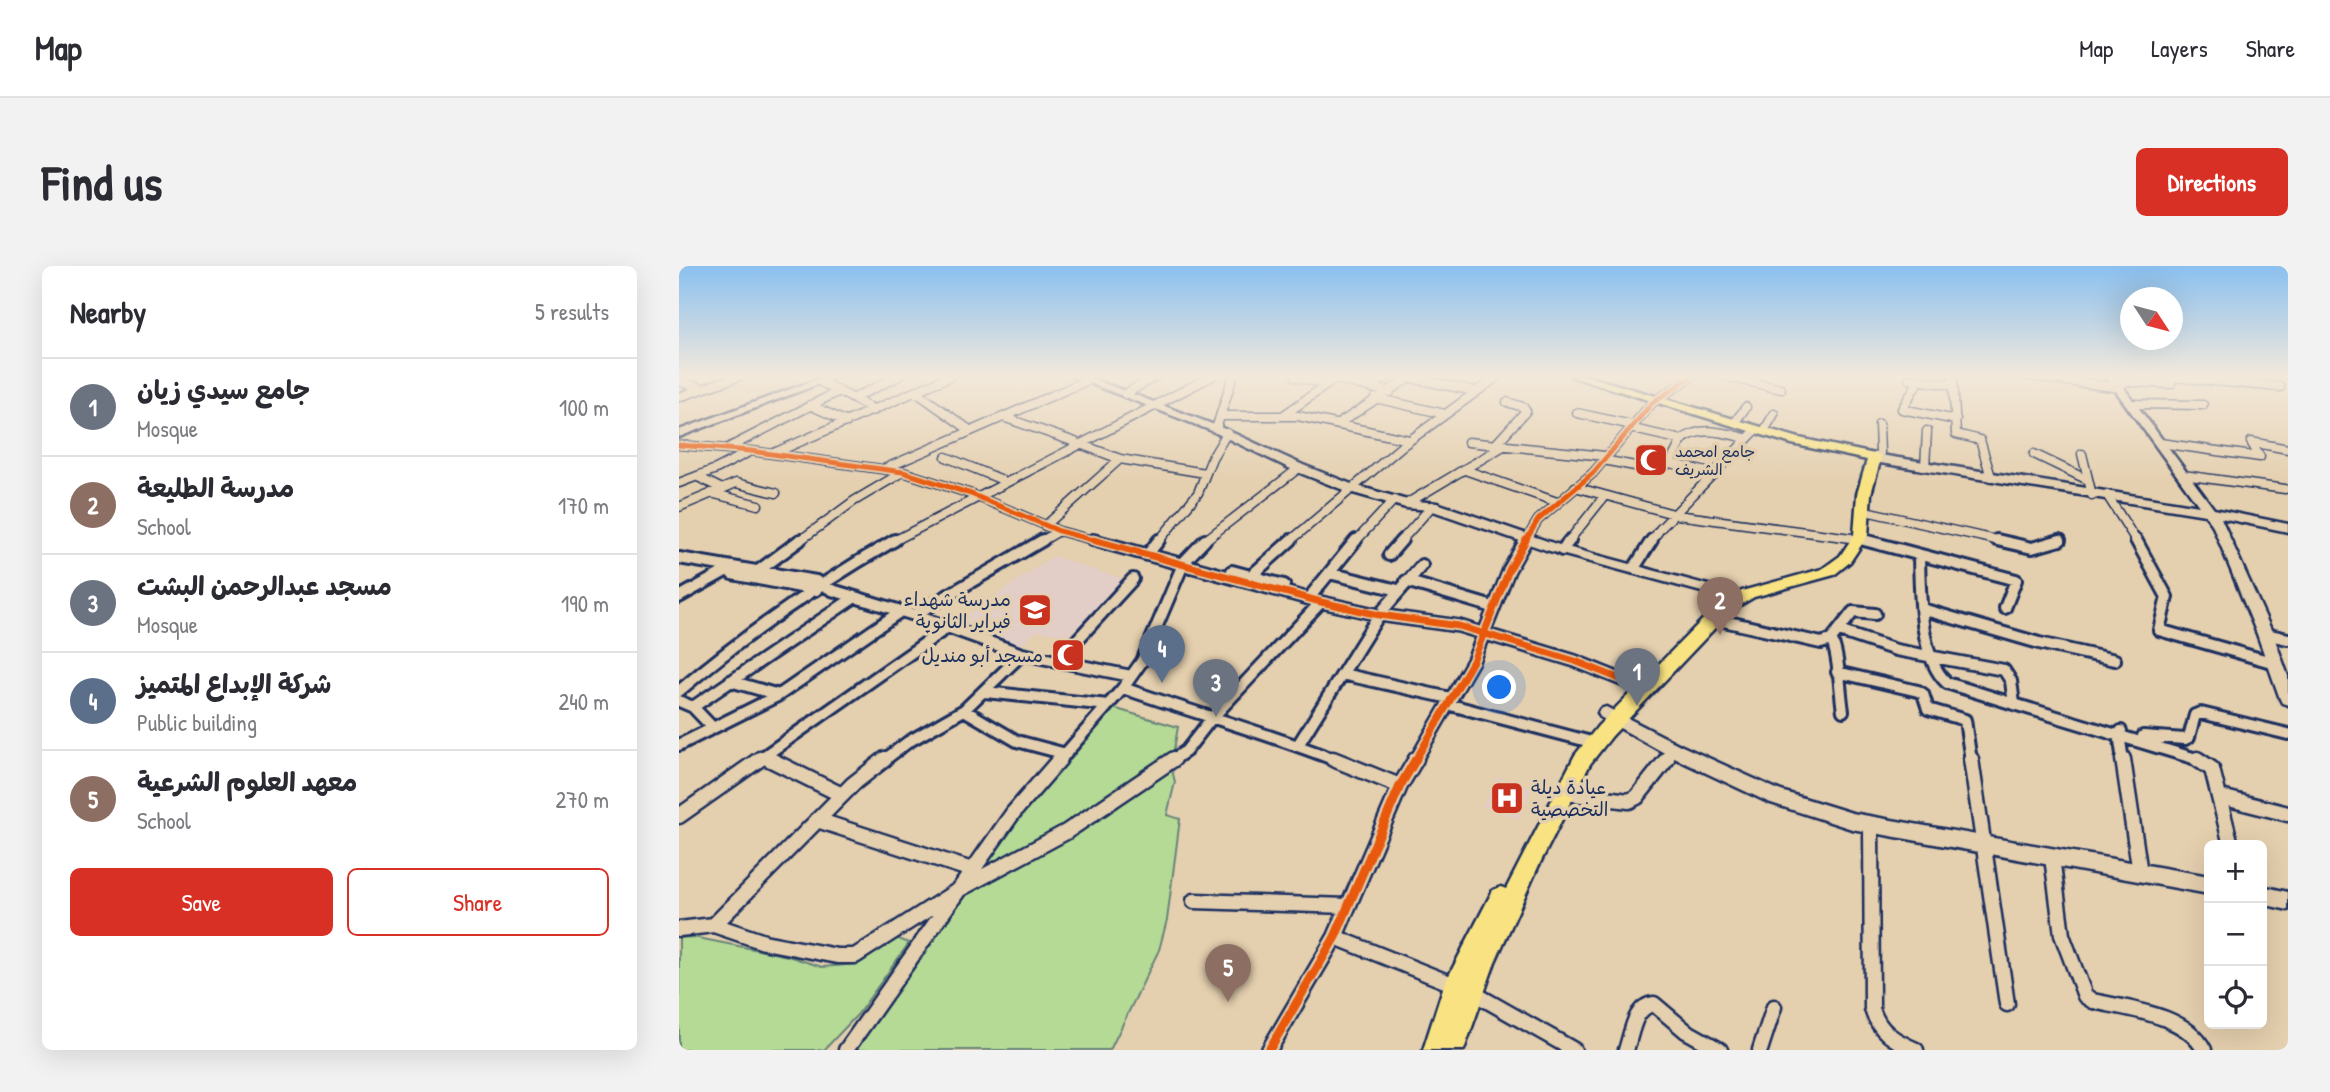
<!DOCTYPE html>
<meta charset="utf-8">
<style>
body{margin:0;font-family:"Patrick Hand","Playpen Sans Arabic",sans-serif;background:#f2f2f3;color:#2b2b33}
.controls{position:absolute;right:21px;bottom:21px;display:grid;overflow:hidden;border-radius:10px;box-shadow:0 7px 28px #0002}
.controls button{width:63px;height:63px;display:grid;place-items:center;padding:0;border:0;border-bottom:2px solid #e1e1e2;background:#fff;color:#2b2b33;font:35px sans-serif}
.compass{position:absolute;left:1441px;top:21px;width:63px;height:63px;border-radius:50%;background:#fff;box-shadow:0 7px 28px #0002;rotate:126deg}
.you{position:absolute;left:821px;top:422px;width:24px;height:24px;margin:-18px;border:5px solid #fff;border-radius:50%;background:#1a73e8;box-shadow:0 0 0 10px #1a73e833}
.badge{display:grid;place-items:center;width:46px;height:46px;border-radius:50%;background:#d93025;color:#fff;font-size:23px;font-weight:700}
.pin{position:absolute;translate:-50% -58px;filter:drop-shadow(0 2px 4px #0008)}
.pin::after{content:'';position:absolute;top:37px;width:24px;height:21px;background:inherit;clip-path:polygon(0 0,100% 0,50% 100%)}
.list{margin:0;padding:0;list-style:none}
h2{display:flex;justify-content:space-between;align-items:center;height:91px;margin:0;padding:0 28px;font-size:30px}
h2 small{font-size:23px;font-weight:400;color:#7c7c81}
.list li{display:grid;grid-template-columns:46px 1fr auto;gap:21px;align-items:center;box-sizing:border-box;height:98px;padding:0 28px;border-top:2px solid #e1e1e2}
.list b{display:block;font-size:26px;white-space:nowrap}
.list p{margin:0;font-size:23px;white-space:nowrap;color:#7c7c81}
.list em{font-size:23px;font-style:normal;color:#7c7c81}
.actions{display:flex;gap:14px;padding:21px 28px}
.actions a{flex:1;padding:16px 0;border:2px solid #d93025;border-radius:10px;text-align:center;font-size:24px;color:#d93025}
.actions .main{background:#d93025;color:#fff}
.icon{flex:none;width:38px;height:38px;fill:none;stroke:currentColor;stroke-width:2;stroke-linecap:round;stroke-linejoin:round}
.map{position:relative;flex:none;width:1609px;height:784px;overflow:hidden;border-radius:10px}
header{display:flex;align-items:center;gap:42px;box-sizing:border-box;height:98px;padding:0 35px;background:#fff;border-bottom:2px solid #e1e1e2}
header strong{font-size:33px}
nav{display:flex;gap:38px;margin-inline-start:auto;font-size:24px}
.intro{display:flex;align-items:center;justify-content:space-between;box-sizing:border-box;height:168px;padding:0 42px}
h1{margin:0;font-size:49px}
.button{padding:18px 32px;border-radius:10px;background:#d93025;color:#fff;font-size:24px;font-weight:700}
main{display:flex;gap:42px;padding:0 42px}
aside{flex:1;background:#fff;border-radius:10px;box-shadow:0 7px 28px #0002}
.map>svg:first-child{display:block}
</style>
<header>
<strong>Map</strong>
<nav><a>Map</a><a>Layers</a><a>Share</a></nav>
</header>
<div class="intro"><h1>Find us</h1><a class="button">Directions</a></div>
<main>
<aside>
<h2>Nearby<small>5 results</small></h2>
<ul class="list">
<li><span class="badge" style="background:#6b7280">1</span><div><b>جامع سيدي زيان</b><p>Mosque</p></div><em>100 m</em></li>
<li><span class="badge" style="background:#8d6e63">2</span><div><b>مدرسة الطليعة</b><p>School</p></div><em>170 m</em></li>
<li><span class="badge" style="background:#6b7280">3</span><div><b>مسجد عبدالرحمن البشت</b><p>Mosque</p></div><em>190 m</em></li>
<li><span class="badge" style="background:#5c6f8a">4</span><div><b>شركة الإبداع المتميز</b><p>Public building</p></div><em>240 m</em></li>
<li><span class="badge" style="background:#8d6e63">5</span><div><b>معهد العلوم الشرعية</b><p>School</p></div><em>270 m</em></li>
</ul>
<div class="actions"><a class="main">Save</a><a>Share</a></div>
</aside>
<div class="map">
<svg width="1609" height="784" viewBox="0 0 1609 784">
<rect width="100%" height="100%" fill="#e4cfae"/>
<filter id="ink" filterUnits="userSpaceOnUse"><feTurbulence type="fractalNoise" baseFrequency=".0143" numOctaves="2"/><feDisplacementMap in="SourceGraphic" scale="14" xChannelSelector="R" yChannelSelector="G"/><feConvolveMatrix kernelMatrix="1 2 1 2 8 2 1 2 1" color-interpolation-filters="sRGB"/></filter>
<g filter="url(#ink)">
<path fill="#e2cec6" d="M374 290 447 314 390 369 358 365 340 382 274 359Z
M817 511 853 522 840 553 803 541Z"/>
<path fill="#b5da95" stroke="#68847a" stroke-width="2" d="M424 439 499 461 492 500 496 516 488 549 501 553 488 654 480 684 431 784H163Z
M14 671 109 690 143 701 179 698 217 672 230 677 179 748 145 784H0V672Z"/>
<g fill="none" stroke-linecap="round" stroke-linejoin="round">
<g stroke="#1b2f5e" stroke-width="11">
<path id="street-far2" d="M1045 110 1102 123
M1274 110 1277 168 1301 174 1312 211
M1350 110 1442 122
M1481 110 1601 121
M617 111 648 118
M727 111 796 125
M656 113 711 126
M1230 113 1274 119
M1240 114 1223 143 1277 154
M0 115 24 123
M1435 115 1492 118
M142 116 196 144
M692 120 709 110
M237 126 292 165
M446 128 477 110
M0 131 61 110
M175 132 220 110
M696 132 766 148
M1453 138 1524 139
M131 139 168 156
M898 147 953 159
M605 149 660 110
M543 150H619L730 174
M324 151 396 176
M1056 156 1067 141
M659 158 733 110
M950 162 1003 174C1022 159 1045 167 1066 172
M537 163 554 110
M1085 165 1095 148
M789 176 926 190
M1481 177 1581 191 1572 176 1609 183
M401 178 441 193 526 207
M0 179 72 185 224 206 292 228 380 265 421 276
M816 179 847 145 844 141 828 136
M49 182 160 125
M95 187 272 110
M1355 188 1409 214
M1403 188 1413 229
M267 191 321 213
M1195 192 1201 187 1200 158
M924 194 977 204 991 197 1036 208
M991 197 1003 174
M1246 201 1248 165
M207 202 409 114
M786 204 878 236
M1504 209 1606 223
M0 217 37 203 72 185
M896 221 998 249 1172 272
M43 223 57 217 97 227
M32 227 79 239
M1428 229 1458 276
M727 238 826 179
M0 241 43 223 19 211
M1182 244 1326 276
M366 260 441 193
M1180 273 1192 276
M119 276 175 235 224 206
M213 276 533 110
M361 276 380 265
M479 276 519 227 533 192 548 167
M524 276 620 202
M610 276 723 180 819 110
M676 276 715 234
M721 276 753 240
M846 276 859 254 914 207 973 137 1013 110
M889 276 924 232
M972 276 981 263 1074 167
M1375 276 1382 274"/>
</g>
<g stroke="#1b2f5e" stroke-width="16">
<path id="street-far1" d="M414 274 642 336 700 349 780 360 896 395 966 423
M1185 274 1337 314 1326 342
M1318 274 1353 282 1381 274
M1457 274 1488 331 1480 364 1596 397
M883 284 891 274
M469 288 480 274
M710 289 723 274
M1240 289C1241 325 1240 392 1268 417L1335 438
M0 292 137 315 153 324 235 349 343 388 452 410
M955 302 973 274
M79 305 121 274
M553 305 605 319
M650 307 719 324
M53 308 137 324
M572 310 612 274
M727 315 814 341
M634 327 677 274
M0 331 54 301
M705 343 743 299
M1243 343 1360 377 1436 394
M235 349 364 274
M1036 353 1142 377 1152 374 1174 346 1196 348
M1160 365 1217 384 1325 404 1332 415 1335 438 1524 495
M1586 368 1609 373
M1152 374C1160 385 1161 428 1164 445
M378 396 454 313
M1158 406 1239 425 1244 428 1249 443 1286 454 1292 495
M663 408 771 432
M51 415 100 429
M444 422C515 447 589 467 659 495
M0 425C68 367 139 318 216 274
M306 426 429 439
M0 435 14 441 34 462
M768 438 916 477
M14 441 176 331
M285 444 338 475 387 488
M1442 465 1440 468 1444 495
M1464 470 1506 473 1510 471 1516 449 1522 447 1609 468
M0 479 100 429 222 345
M619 479 700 349
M83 490 93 495
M78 495 269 361
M204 495 229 476 285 444 343 388
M380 495 444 422 463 395 505 296 526 274
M492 495 507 485 532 453 642 336
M736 495 794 395 830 304 847 274
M986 495 995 484"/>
</g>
<g stroke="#1b2f5e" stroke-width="19">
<path id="street" d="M90 493 163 529
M654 493 721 520
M1292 493 1328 738
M1444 493 1461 607
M1518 493 1533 503 1552 579
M886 527 950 535 958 531 988 493
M1542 531 1609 548
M0 550 81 493
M138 554 293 604
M1192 560 1193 743C1200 766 1216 775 1237 784
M1373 591 1383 669 1406 730 1414 735C1449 743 1507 748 1525 784
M515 635 669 640
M35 659 174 518 206 493
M0 663 35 659 85 676 158 690H176L281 623 387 566 495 493
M656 671 791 725 895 784
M167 784 334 547 381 493
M590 784 656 671 721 520 737 493
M947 784C953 767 955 740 975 738L1007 765 1041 784
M1081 784 1095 741"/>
</g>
<g stroke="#1b2f5e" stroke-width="5">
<path id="secondary" d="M147 110H161L0 171V164Z
M392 110H406L541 161 624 199 675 219 728 234 758 237 877 278 1055 326 1064 334 1062 337H1052L1045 332 867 284 751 244 727 242 667 225 616 205 533 165Z
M1426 110H1436L1535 243 1609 258V266L1542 252 1594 368 1609 410V439L1603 437 1601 433 1578 368 1533 258 1526 249 1195 196 1189 192 1195 188 1520 240Z
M927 441 1001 479 1102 525 1173 547 1530 610V628L1173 563 1089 536 989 489 921 451 919 447 921 443Z
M1583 620 1609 626V644L1583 638Z"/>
</g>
<g stroke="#1b2f5e" stroke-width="5">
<path id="primary" d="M891 110H908L1120 172 1200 189 1202 192 1192 228 1189 269 1171 296 1155 309 1075 331 1053 344 933 470 911 498 859 601 816 696 785 784H744L765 719 814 624 822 621 827 623 896 489 919 460 1041 336 1063 325 1143 303 1161 290 1175 269 1178 228 1188 194 1113 178Z"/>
</g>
<use href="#street-far2" stroke="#e4cfae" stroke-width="8"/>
<use href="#street-far1" stroke="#e4cfae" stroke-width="10"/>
<use href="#street" stroke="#e4cfae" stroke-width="14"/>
<use href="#secondary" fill="#e4cfae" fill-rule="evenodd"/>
<use href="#primary" fill="#f8e281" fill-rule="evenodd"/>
<g stroke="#e4cfae" stroke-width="9">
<path id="cycleway-far2" d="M0 179 72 185 224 206 292 228 380 265 421 276
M846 276 859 254 914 207 973 137 1013 110"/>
</g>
<g stroke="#e4cfae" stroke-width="11">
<path id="cycleway-far1" d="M414 274 642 336 700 349 780 360 896 395 966 423
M736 495 794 395 830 304 847 274"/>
</g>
<g stroke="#e4cfae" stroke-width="13">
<path id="cycleway" d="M590 784 656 671 721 520 737 493"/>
</g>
<use href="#cycleway-far2" stroke="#e8590c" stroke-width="5"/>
<use href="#cycleway-far1" stroke="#e8590c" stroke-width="7"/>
<use href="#cycleway" stroke="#e8590c" stroke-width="9"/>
</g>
</g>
<linearGradient id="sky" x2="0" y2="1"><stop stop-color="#8ac0f0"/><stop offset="0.5" stop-color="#f3e9db"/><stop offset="1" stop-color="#f3e9db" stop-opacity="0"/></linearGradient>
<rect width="1609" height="220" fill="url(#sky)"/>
<defs>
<g id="mosque-square" transform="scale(1.75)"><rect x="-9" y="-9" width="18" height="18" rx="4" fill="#c8321e" stroke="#e4cfae"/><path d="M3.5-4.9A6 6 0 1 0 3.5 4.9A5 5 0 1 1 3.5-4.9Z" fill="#fff"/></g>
<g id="school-square" transform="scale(1.75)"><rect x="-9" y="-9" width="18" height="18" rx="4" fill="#c8321e" stroke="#e4cfae"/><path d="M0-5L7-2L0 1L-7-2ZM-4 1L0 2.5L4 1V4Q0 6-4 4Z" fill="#fff"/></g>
<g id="hospital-square" transform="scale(1.75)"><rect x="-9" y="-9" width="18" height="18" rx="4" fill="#c8321e" stroke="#e4cfae"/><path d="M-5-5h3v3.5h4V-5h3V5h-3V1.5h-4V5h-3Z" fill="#fff"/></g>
</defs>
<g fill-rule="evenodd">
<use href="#mosque-square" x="972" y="194"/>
<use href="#school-square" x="356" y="344"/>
<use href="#mosque-square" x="389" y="389"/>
<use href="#hospital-square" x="828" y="532"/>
</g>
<g text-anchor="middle" stroke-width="7" stroke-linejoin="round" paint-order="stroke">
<g font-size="16" fill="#1b2f5e" stroke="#e4cfae" text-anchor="start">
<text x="996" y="191">جامع امحمد<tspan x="996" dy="18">الشريف</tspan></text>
</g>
<g font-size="19" fill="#1b2f5e" stroke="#e4cfae" text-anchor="end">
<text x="332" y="340">مدرسة شهداء<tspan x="332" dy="22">فبراير الثانوية</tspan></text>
<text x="364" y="396">مسجد أبو منديل</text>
<text x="852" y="528" text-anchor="start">عيادة ديلة<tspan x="852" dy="22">التخصصية</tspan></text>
</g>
</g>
</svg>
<div class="controls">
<button>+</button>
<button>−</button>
<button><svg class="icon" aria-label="locate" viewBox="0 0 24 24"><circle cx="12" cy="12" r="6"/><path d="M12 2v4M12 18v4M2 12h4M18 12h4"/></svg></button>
</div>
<svg class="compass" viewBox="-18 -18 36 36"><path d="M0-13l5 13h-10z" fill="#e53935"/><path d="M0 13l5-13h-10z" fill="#7c7c81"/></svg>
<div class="you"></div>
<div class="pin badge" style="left:958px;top:440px;background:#6b7280">1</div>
<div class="pin badge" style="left:1041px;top:369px;background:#8d6e63">2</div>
<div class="pin badge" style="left:537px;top:451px;background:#6b7280">3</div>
<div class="pin badge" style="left:483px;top:417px;background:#5c6f8a">4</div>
<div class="pin badge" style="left:549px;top:736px;background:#8d6e63">5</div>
</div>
</main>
